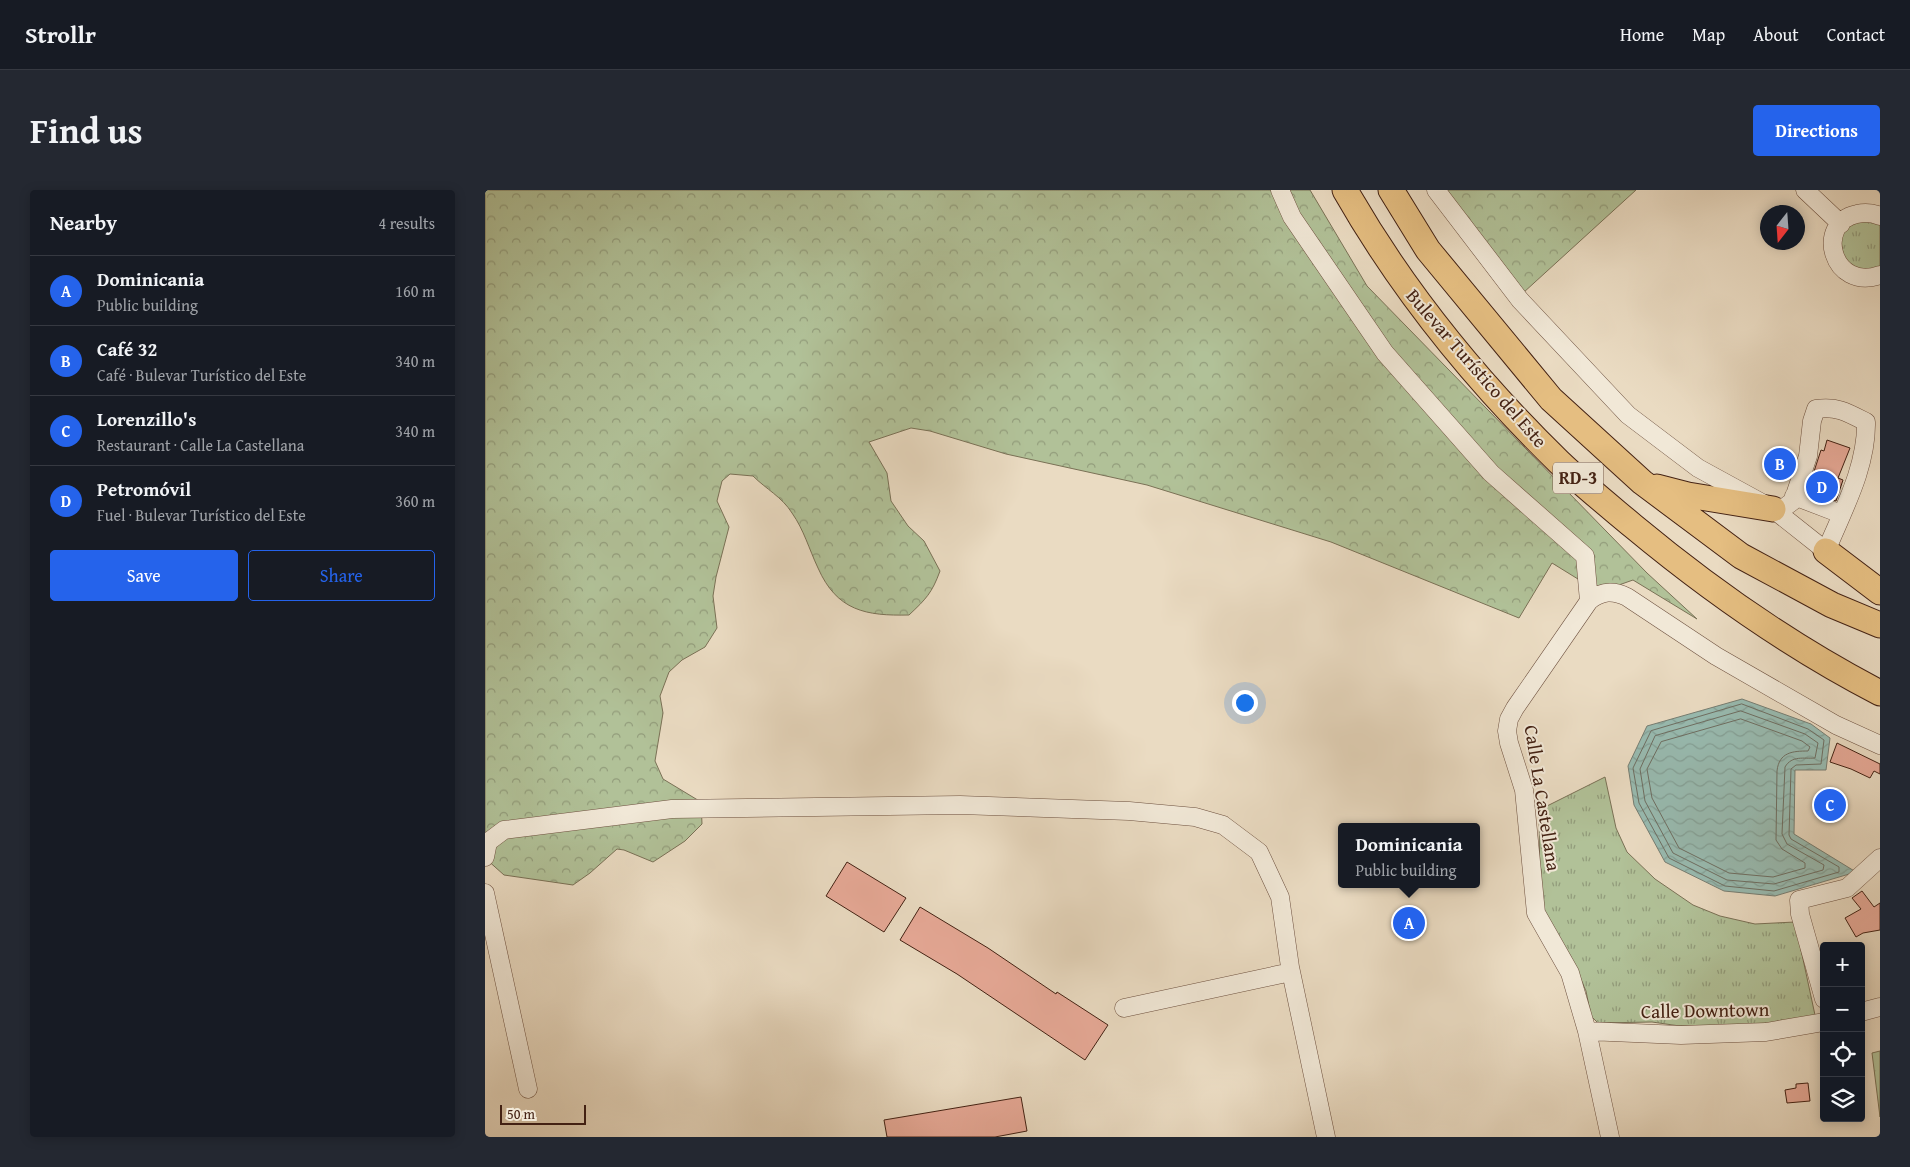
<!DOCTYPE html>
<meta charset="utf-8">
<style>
body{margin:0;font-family:"Gentium Book Plus",serif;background:#242831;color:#f1f3f6}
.controls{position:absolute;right:15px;bottom:15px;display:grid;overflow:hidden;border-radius:5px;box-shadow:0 2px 12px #0003}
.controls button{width:45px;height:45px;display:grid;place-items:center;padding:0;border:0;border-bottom:1px solid #363941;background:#171b24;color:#f1f3f6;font:25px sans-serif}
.compass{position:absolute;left:1275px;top:15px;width:45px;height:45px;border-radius:50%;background:#171b24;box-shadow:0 2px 12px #0003;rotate:197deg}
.scale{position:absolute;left:15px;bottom:12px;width:86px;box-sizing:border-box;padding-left:5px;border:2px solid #432113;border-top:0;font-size:14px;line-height:18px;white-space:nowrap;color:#432113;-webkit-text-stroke:4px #f1e8d7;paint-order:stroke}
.you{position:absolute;left:759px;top:512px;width:18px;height:18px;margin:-12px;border:4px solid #fff;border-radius:50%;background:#1a73e8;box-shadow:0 0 0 8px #1a73e833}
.badge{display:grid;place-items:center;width:32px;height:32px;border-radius:50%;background:#2563eb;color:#fff;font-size:16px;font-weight:700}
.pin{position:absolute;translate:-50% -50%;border:2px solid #fff;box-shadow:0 1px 5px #0006}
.popup{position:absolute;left:853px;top:633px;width:142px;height:65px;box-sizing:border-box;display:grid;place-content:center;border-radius:5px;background:#171b24;filter:drop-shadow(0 1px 4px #0005);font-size:16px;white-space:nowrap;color:#9ea1a6}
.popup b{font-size:19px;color:#f1f3f6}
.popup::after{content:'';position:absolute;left:50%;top:100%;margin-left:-10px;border:10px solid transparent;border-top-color:#171b24}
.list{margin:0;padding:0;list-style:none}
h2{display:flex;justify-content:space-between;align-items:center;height:65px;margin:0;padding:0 20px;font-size:21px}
h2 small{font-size:16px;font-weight:400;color:#9ea1a6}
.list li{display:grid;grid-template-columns:32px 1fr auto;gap:15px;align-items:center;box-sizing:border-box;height:70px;padding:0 20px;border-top:1px solid #363941}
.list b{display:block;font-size:19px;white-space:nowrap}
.list p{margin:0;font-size:16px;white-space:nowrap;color:#9ea1a6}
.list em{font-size:16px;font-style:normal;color:#9ea1a6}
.actions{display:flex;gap:10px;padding:15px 20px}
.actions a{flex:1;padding:11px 0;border:1px solid #2563eb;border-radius:5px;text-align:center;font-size:18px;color:#2563eb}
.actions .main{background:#2563eb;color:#fff}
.icon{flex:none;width:28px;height:28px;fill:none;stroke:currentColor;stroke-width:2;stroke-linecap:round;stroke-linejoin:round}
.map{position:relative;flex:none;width:1395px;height:947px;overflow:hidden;border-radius:5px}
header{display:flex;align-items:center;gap:30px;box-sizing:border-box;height:70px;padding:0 25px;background:#171b24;border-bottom:1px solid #363941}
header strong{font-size:24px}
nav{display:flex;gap:28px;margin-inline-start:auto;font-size:18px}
.intro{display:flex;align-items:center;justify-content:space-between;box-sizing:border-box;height:120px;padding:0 30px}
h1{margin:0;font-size:35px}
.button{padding:12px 22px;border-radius:5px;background:#2563eb;color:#fff;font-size:18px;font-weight:700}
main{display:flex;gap:30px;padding:0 30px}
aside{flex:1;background:#171b24;border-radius:5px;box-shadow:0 2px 12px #0003}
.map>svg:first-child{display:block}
</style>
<header>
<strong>Strollr</strong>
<nav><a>Home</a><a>Map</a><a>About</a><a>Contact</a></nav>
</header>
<div class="intro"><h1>Find us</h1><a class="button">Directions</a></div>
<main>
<aside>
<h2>Nearby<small>4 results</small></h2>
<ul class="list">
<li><span class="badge">A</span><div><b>Dominicania</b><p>Public building</p></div><em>160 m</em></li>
<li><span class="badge">B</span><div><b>Café 32</b><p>Café · Bulevar Turístico del Este</p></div><em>340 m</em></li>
<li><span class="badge">C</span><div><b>Lorenzillo's</b><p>Restaurant · Calle La Castellana</p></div><em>340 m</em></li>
<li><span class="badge">D</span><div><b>Petromóvil</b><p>Fuel · Bulevar Turístico del Este</p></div><em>360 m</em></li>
</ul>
<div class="actions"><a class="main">Save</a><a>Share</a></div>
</aside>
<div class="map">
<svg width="1395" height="947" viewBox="0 0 1395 947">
<defs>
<pattern id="grass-tufts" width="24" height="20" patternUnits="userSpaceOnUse" patternTransform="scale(1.25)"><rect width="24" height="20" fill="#b1c198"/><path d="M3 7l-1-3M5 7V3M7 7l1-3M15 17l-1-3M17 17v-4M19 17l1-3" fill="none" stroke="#929c7b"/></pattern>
<pattern id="forest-crowns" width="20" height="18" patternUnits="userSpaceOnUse" patternTransform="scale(1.25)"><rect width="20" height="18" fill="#b1c198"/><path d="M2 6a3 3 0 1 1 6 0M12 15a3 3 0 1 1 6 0" fill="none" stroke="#929c7b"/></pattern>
<pattern id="water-waves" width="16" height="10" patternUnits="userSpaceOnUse" patternTransform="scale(1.25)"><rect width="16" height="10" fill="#98bbb1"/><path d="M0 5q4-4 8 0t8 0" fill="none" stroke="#84a097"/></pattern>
</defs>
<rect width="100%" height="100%" fill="#eadbc2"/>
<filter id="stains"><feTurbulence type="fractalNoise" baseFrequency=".004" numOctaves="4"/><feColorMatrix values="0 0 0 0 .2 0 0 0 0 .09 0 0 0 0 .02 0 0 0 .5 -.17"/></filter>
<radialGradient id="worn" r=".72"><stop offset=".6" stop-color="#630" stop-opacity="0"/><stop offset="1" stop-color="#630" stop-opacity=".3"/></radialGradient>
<path fill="url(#grass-tufts)" stroke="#7a7156" d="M1395 31V81L1385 84 1360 74 1355 47 1366 32Z
M1120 587 1131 638 1142 662 1170 689 1208 715 1235 726 1270 734 1310 732 1330 825 1280 835 1195 836 1167 832 1113 833 1106 826 1101 801 1085 765 1068 744 1055 711 1054 620Z
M1395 861V927L1387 863Z"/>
<path fill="url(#forest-crowns)" stroke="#7a7156" d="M0 0H825L882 96 1162 383 1212 429 1148 390 1114 402 1067 373 1034 428 846 352 662 295 521 264 445 241 426 238 384 252 402 283 406 311 423 336 439 351 455 381C447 403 441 409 424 425 381 426 352 421 333 378 324 359 319 340 307 323 297 307 281 299 268 286L245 284 237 291 232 311 244 337 231 387 228 406 232 438 220 457 197 470 184 482 175 506 178 523 170 571 178 589 216 612 217 634 200 651 168 672 139 660 132 659 105 683 88 695 19 685 0 668Z
M961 0H1151L1038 103Z"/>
<path fill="url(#water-waves)" stroke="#767d72" d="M1257 509 1326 534 1345 548 1341 580H1310L1309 644 1371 682 1290 706 1239 701 1180 672 1149 615 1143 576 1162 536Z"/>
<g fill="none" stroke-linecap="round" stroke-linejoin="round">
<path stroke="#6e6e62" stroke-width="1" d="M1257 514 1323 539 1339 550 1336 574 1311 575 1306 579 1304 645 1306 649 1354 677V682L1289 701 1240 696 1184 668 1154 613 1148 578 1166 541Z
M1256 521 1320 544 1333 553 1330 568C1319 569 1307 565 1300 577L1297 644 1302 654 1339 675 1338 680 1289 694 1242 690 1188 663 1160 611 1155 579 1170 546Z
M1256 529 1317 551 1325 557 1323 561C1308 561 1294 562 1292 581L1291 650 1297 659 1320 673V678L1288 687 1244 683 1194 658 1167 608 1162 579 1176 552Z"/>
</g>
<path fill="#e7a997" stroke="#432113" d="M1342 250 1365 258 1353 288 1358 290 1351 311 1323 300 1336 260 1339 261Z
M1352 553 1395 574V584L1389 581 1385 588 1366 579 1345 572Z
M362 672 421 708 399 742 341 706Z
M1377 701 1389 717 1395 713V740L1378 743 1371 747 1360 728 1376 719 1367 708Z
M435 717 503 758 571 804 572 802 623 835 600 870 472 784 415 750Z
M1323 893 1325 911 1302 913 1300 900 1311 898V894Z
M536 907 542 941 510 947H402L399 930Z"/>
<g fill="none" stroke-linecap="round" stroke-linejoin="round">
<g stroke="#6d503f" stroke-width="19">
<path id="minor" d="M795 0 807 27 900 163 1006 283 1100 366 1104 411
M951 0 1035 110 1143 225 1213 278 1288 319 1341 361C1358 320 1382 277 1381 232 1362 222 1352 216 1331 219L1327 231 1323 266 1308 311 1300 317 1288 319
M1320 0 1356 34
M1395 26C1388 23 1380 22 1372 24 1329 33 1347 102 1395 85
M1309 306 1356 324
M0 667 3 652 19 640 187 619 475 615 644 621 710 627 738 635 774 662 795 707 805 777 841 947
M0 703 43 899
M1339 809 1315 724 1314 710 1362 698 1395 668
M639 818 806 782
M1376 822 1395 817
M1102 841 1196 845 1281 842 1339 832
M1125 947 1102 841 1085 783 1051 723 1039 600 1024 553 1022 541 1024 529 1030 518 1104 411C1116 401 1128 400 1142 407L1231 466 1351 535 1395 555"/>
</g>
<g stroke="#432113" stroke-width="27">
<path id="highway" d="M860 0C917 100 992 192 1074 272 1098 295 1123 315 1148 336 1225 400 1306 457 1395 503
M906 0 943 60 1066 209 1157 292 1256 366 1347 415 1395 435
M1172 297 1203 305 1288 319
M1341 361 1395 402"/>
</g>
<use href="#minor" stroke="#f1e8d7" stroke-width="18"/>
<use href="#highway" stroke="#e5be81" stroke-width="25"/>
</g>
<g text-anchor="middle" stroke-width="4" stroke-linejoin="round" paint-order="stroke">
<rect fill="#f1e8d7" stroke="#775d4e" stroke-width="1" x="1068" y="272.5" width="50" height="31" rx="4"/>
<g font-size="18" font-weight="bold" fill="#432113">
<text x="1093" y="294">RD-3</text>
</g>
<g font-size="19" fill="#432113" stroke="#f1e8d7">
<text transform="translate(992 178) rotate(49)" y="7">Bulevar Turístico del Este</text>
<text transform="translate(1058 608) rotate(81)" y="7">Calle La Castellana</text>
<text transform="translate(1220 820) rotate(-1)" y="7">Calle Downtown</text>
</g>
</g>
<rect width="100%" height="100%" filter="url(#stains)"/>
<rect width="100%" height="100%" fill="url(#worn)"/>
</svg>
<div class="controls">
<button>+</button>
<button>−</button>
<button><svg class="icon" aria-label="locate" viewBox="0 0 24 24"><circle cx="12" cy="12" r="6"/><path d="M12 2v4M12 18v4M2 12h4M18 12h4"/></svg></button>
<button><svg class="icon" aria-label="layers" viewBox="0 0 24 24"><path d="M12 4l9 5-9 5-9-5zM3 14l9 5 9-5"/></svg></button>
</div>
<svg class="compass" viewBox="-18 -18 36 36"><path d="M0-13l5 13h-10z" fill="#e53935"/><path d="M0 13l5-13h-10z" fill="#9ea1a6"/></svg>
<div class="scale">50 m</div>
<div class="you"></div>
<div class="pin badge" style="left:924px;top:733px">A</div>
<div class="popup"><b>Dominicania</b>Public building</div>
<div class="pin badge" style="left:1295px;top:274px">B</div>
<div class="pin badge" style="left:1345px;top:615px">C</div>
<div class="pin badge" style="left:1337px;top:297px">D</div>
</div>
</main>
